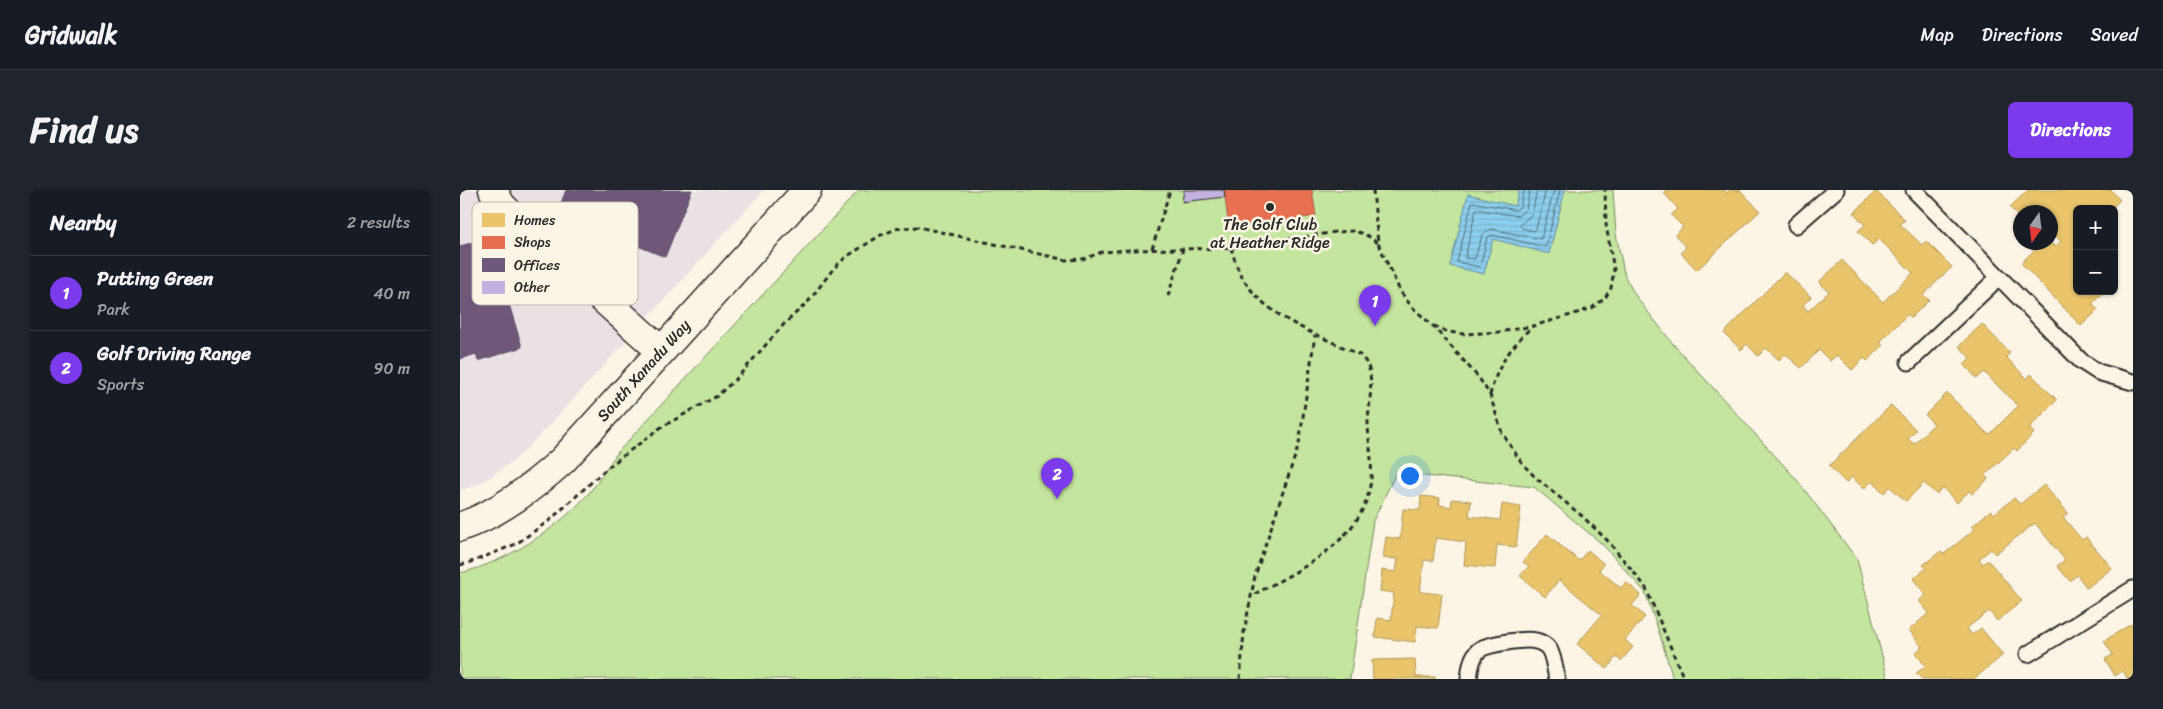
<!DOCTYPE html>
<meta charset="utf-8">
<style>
body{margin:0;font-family:Sriracha,sans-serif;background:#20242c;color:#f1f3f6}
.controls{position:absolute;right:15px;top:15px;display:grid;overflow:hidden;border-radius:8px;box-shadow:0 1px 4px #0004}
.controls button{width:45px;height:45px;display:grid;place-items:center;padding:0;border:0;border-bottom:1px solid #363941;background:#171b24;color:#f1f3f6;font:25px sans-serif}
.compass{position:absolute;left:1553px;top:15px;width:45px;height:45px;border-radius:50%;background:#171b24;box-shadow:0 1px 4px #0004;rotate:194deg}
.you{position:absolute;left:949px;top:285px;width:18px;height:18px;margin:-12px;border:4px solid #fff;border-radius:50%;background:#1a73e8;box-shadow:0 0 0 8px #1a73e833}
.badge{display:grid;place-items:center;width:32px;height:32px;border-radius:50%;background:#7c3aed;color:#fff;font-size:16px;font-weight:700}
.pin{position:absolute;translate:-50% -41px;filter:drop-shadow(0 1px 2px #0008)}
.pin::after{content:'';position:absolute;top:26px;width:18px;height:15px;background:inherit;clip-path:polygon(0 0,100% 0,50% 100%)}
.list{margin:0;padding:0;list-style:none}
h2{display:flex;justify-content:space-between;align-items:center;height:65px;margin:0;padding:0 20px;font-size:21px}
h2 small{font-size:16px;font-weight:400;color:#9ea1a6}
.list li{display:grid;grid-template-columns:32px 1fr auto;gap:15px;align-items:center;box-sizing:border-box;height:75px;padding:0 20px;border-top:1px solid #363941}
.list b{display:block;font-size:19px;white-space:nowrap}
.list p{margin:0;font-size:16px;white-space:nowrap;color:#9ea1a6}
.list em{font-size:16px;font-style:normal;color:#9ea1a6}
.map{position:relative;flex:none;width:1673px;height:489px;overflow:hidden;border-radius:8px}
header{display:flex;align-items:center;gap:30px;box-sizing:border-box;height:70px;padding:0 25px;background:#171b24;border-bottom:1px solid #363941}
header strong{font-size:24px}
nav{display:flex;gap:28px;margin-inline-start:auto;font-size:18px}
.intro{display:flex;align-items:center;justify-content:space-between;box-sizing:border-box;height:120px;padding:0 30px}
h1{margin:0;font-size:35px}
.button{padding:12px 22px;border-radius:8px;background:#7c3aed;color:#fff;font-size:18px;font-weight:700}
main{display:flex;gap:30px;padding:0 30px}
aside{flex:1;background:#171b24;border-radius:8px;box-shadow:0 1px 4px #0004}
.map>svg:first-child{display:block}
</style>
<header>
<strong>Gridwalk</strong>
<nav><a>Map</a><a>Directions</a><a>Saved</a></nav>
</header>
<div class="intro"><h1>Find us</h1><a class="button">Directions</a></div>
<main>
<aside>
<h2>Nearby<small>2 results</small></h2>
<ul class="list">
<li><span class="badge">1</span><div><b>Putting Green</b><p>Park</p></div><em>40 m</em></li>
<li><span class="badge">2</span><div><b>Golf Driving Range</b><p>Sports</p></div><em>90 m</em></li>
</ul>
</aside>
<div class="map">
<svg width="1673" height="489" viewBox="0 0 1673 489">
<defs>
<pattern id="water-rules" width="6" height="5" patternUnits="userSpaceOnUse" patternTransform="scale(1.25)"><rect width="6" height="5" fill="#8ccfed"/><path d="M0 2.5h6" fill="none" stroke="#79b2cb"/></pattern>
</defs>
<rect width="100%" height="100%" fill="#fcf5e5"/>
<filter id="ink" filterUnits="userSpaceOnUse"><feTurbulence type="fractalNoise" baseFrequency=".02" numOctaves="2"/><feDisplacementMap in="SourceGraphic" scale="10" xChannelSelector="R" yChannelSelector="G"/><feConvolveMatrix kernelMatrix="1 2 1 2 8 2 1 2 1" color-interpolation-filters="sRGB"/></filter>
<g filter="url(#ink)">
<path fill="#ebe1e4" d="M0 0H304L88 237 56 269 21 293 0 301Z"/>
<path fill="#c4e59e" stroke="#788864" d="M399 0H1153L1156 44 1165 87 1177 108 1214 155 1337 290 1397 369 1428 489H1213L1200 445 1185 402 1142 354 1074 297 936 283 913 331 890 489H0V383C45 373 99 338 129 303 140 291 148 275 158 262Z"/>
<path fill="url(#water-rules)" stroke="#658d9f" d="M1059 0H1105L1089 64 1033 49 1024 84 990 76 1008 4 1055 16Z"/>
<path fill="#e9c46a" stroke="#b09657" d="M1207 0H1265L1267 3 1270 0H1280L1300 21 1237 80 1221 63 1226 57 1215 45 1223 37 1211 25 1218 19 1204 3Z
M1568 0H1651L1660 10 1651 19H1617V101L1644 102 1632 114 1638 120 1621 136 1561 73 1583 52H1590L1595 57 1601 51 1590 41V22H1560V29L1550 17Z
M1416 1 1445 30 1440 34 1462 55 1466 51 1492 77 1463 105 1469 110 1451 128 1448 124 1420 152 1423 156 1407 171 1404 168 1392 180 1377 165 1370 171 1359 160 1341 178 1325 164 1319 170 1306 158 1298 166 1287 154 1281 160 1264 143 1325 82 1351 107 1343 115 1348 121 1369 102 1359 92 1382 70 1423 112 1453 83 1419 49 1412 55 1398 41 1405 35 1394 23Z
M1522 134 1550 163 1546 167 1567 189 1571 184 1597 210 1569 238 1574 243 1557 261 1554 258 1525 285 1528 289 1512 304 1509 301 1497 313 1483 298 1476 304 1464 293 1446 311 1430 297 1424 303 1412 291 1404 299 1392 287 1386 293 1369 276 1431 215 1456 240 1448 249 1454 254 1474 234 1465 225 1487 203 1529 245 1558 216 1524 182 1517 189 1504 174 1510 168 1499 156Z
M1584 295 1608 323 1603 327 1622 350 1626 347 1652 378 1627 398 1617 385 1610 391 1597 376 1605 370 1575 333 1535 364 1531 359 1519 369 1523 374 1528 370 1562 411 1537 431 1529 421 1507 438 1512 445 1521 438 1543 465 1514 489H1462L1456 483 1466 476 1455 463 1462 457 1449 440 1469 423 1459 411 1466 405 1453 389 1466 378 1463 375 1481 361 1484 364 1515 339 1512 336 1531 320 1534 324 1554 308 1560 314Z
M961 306 980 308 979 315 991 317 992 309 1011 311 1009 326 1040 330 1042 314 1061 317 1056 357 1037 355 1035 378 1004 375 1006 352 976 348 973 371 964 370 960 402 982 404 978 438 957 436 955 452 915 447 917 428 931 430 934 403 920 401 922 380 936 382 938 369 923 368 926 347 940 349 943 319 960 320Z
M1087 344 1119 371 1128 360 1144 374 1139 380 1161 398 1166 392 1181 405 1172 415 1185 427 1165 450 1173 457 1161 471 1156 467 1147 479 1117 454 1142 425 1099 390 1085 407 1060 386 1069 376 1063 372Z
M1671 434 1673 437V489H1668L1663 481 1655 486 1645 469 1653 465 1644 451Z
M955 469 956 487H975V489H913L912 470Z"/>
<path fill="#e76f51" stroke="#af5b46" d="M764 0H852L856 26 769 39Z"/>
<path fill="#6d597a" stroke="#594b62" d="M106 0H232L205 67 163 50 157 64 124 50 128 40 116 35 121 21 101 13Z
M29 48 62 157 18 171 16 164 0 169V56Z"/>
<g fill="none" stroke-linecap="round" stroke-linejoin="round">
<path stroke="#526d79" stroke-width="1" d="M1064 0 1060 17 1056 20 1012 12 997 72 1020 77 1027 48 1032 45 1086 57 1100 0
M1070 0 1066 19 1058 26 1016 19 1005 68 1015 69 1022 45 1031 39 1081 49 1094 0
M1077 0 1072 24 1060 35 1062 38 1074 41 1076 39 1086 0"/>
</g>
<path fill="#c3b1e1" stroke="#2b2b2b" d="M724 0H764L765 7 722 12Z"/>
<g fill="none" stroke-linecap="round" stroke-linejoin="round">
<g stroke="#2b2b2b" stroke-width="19">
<path id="service" d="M1454 0 1621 171 1638 182 1673 192
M1336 35 1376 0
M1449 172 1539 87
M1568 464 1673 399
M1009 489C1010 480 1011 467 1019 460 1027 454 1066 448 1076 451 1080 452 1086 455 1089 459 1094 467 1095 480 1097 489"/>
</g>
<g stroke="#2b2b2b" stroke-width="31">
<path id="minor" d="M33 0 41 15 63 37 200 160
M0 337C39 323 72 298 103 270L347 0"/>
</g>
<path stroke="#2b2b2b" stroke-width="3" stroke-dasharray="5 4" stroke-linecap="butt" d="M913 0 918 53 940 101 951 116 973 136 1019 188 1030 205 1042 243 1062 273 1075 287 1122 326 1147 350 1185 396 1224 489
M771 58C774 67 777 79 782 87 808 130 858 144 900 165 902 168 906 171 907 174 914 187 909 216 908 231 908 253 914 274 910 296 900 354 837 381 791 406
M692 59 710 0
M708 106 723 59
M974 136 988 142 1004 144 1039 142 1073 136 1111 125 1132 118 1145 108 1151 98 1154 80 1146 35 1145 0
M1030 205C1037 176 1051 156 1073 136
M0 375 14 371 56 354 90 330 147 278 200 238 257 206 276 189 325 133 348 112 374 78 386 67 421 45 439 38 458 37 606 70 623 69 642 62 669 60 771 58 876 42 895 41 908 46 918 53
M780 489 784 442 795 386 839 254 855 145"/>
<use href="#service" stroke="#fcf5e5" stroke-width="15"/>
<use href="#minor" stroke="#fcf5e5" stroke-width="28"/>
</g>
</g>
<circle fill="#2b2b2b" stroke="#fcf5e5" stroke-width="2" cx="810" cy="17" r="5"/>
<g text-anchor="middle" stroke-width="5" stroke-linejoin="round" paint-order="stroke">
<g font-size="16" fill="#2b2b2b" stroke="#fcf5e5">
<text x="810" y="40">The Golf Club<tspan x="810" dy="18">at Heather Ridge</tspan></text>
</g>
<g font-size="16" fill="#2b2b2b" stroke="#fcf5e5">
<text transform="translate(183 180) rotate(-48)" y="6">South Xanadu Way</text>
</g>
</g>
<rect x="12" y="12" width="166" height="103" rx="8" fill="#fcf5e5" stroke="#bdb8ad" stroke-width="1"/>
<rect x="22" y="23" width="23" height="14" fill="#e9c46a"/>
<rect x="22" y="46" width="23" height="13" fill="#e76f51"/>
<rect x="22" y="68" width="23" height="14" fill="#6d597a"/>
<rect x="22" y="91" width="23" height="13" fill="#c3b1e1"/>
<g font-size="14" fill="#2b2b2b">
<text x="54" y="35">Homes</text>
<text x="54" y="57">Shops</text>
<text x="54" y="80">Offices</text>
<text x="54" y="102">Other</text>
</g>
</svg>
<div class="controls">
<button>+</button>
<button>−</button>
</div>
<svg class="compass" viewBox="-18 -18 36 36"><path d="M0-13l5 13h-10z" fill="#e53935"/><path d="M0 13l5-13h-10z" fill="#9ea1a6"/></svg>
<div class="you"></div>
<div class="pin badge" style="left:915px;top:136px">1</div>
<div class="pin badge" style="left:597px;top:309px">2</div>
</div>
</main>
